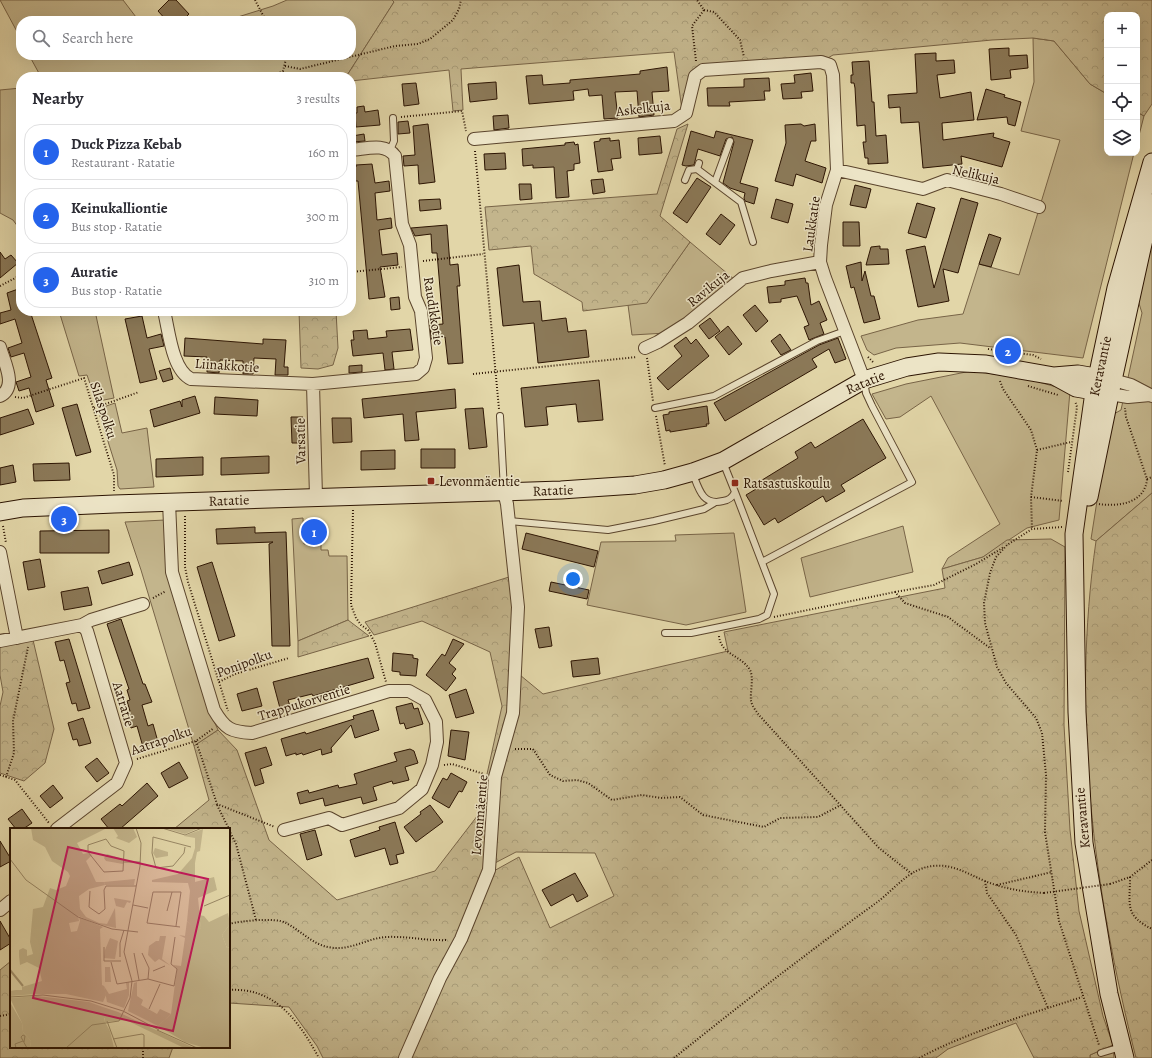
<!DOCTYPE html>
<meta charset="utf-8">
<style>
body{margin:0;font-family:Alegreya,serif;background:#f2f2f3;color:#2b2b33}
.controls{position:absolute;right:12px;top:12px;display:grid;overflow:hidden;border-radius:8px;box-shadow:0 4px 16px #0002}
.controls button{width:36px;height:36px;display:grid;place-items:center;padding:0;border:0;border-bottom:1px solid #e1e1e2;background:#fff;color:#2b2b33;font:20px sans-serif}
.you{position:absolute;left:573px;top:579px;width:14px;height:14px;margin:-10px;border:3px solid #fff;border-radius:50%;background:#1a73e8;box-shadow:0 0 0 6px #1a73e833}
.badge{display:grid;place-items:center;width:26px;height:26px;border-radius:50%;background:#2563eb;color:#fff;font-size:13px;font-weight:700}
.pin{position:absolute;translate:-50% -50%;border:2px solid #fff;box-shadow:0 1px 4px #0006}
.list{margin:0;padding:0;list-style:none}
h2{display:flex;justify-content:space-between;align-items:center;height:52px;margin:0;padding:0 16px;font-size:17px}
h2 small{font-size:13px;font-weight:400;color:#7c7c81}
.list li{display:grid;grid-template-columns:26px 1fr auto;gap:12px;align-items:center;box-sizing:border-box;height:56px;margin:0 8px 8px;padding:0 8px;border:1px solid #e1e1e2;border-radius:16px}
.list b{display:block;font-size:15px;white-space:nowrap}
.list p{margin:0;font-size:13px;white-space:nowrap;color:#7c7c81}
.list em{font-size:13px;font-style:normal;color:#7c7c81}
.icon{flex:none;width:22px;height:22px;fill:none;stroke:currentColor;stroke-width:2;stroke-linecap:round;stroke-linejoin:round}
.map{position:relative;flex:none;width:1152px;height:1058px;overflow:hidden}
.search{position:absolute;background:#fff;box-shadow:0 4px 16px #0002;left:16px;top:16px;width:340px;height:44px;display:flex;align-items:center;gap:10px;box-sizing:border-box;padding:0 14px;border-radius:16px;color:#7c7c81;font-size:15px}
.panel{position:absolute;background:#fff;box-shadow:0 4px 16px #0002;left:16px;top:72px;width:340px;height:244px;border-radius:16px}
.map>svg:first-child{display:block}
</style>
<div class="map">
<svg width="1152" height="1058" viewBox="0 0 1152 1058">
<defs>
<pattern id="forest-crowns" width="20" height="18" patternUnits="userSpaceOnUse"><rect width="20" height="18" fill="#c3b58c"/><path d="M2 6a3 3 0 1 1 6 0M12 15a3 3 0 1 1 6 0" fill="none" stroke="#a89b77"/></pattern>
</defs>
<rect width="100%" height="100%" fill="#e2d6a8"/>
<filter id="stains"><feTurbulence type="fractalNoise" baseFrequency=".005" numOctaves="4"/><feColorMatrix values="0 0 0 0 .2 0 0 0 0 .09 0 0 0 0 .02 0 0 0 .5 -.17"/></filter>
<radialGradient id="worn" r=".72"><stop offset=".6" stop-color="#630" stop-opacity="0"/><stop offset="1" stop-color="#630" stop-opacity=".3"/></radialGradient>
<path fill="#c3b58c" stroke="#786447" d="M0 0H123L139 21H21V39Z
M287 0H392L394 2 346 77H41L29 55H351V21H225L273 6Z
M1033 38 1054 41 1090 84 1107 94V153H1134L1083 358 960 343 896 348 874 355 867 350 861 336 918 320 963 314 979 264 1019 275 1060 140 1021 131 1034 82Z
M21 88V231L13 220 0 213V90Z
M1137 112 1144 116 1137 143Z
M1152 231V493L1096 541 1091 539 1109 425 1112 415 1121 410 1142 313 1137 297Z
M690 242 735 280 666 333 632 335 628 305 647 302Z
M59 311H95L114 398 99 401 95 398 87 375 79 376Z
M971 371 1025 378 1070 391 1059 520 1027 528 983 557 942 569 948 558 1000 524 931 396 900 417 886 419 872 394 906 384Z
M115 403 122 433 147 428 154 487 120 489 118 486 117 470 100 416C101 406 107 406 115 403Z
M303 518 304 544 321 543V550H328L329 556H347L348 620 298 641 292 519Z
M165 520 210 712 218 730 194 746 141 570 125 522Z
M903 526 913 572 810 597 801 558Z
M734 533 746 612 686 625 587 605 601 542 676 541 675 535Z
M1113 1045 1114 1058H1090V1055Z"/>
<path fill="url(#forest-crowns)" stroke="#786447" d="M392 0H1152V104L1144 116 1137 112V15H1107V94L1090 84 1054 41 1033 38 992 40 833 55 821 62 697 69 682 110 674 52 461 69 463 110 453 111 449 70 351 81V77H346L394 2Z
M688 124 660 216 690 242 647 303 583 311 582 302 534 274 531 246 489 250 485 207 657 194 677 129Z
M299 311H336L338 348 333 365 318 369 301 368Z
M1152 493V1058H1136C1093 888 1071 716 1096 541Z
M1051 539 1065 547 1064 725 1070 830 1079 911 1103 1016 1113 1045 1090 1055V1058H1034L1016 1023 948 1049 936 1058H323L317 1046 289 1007 229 1003V829H174L209 800 194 746 218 730 237 750 269 840 337 900 435 871 478 815 502 706 490 652 422 621 374 635 365 622 509 577 515 608 511 712 493 777 492 872 519 857 550 928 614 896 595 853 516 852 493 864 499 777 520 675 543 694 728 651 724 632 945 588 942 569 983 557 1007 540Z
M348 620 369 636 298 657V641Z
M33 640 54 729 45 763 24 781 0 773V706L3 692 0 675V645Z
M11 961V1047H173L169 1058H0V970Z"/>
<path fill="#8b7958" stroke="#2c1402" d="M169 0H176L189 14 182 21H167L158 11Z
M1009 48V56L1027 55 1028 68 1010 70 1011 78 991 80 989 49Z
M936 53V61L954 60 955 73 937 75 940 98 971 92 974 120 942 123 943 140 994 133 993 137 1010 142 1002 167 961 156 962 164 923 168 919 122 901 123 900 107 889 108 888 95 917 93 915 54Z
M869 61 872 102H874L876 136 886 135 888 163 868 164V158H865L863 142H866L865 125 857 126 855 88 854 83H851V75H853L852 62Z
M667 67 669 91 652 92 654 115 639 117 637 91 615 92 618 118 604 119 602 95 589 96 588 89 573 91 574 100 529 104 526 76 542 75 543 85 570 83V80L640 74V71Z
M811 73 813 91 801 92 802 98 783 99 781 84 795 83 794 75Z
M769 78 770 91H764L765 100 729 102 730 106H708L707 88 744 87V79Z
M496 82 497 99 470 102 468 84Z
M416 83 419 104 404 106 402 84Z
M986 89 1005 95 1004 97 1021 102 1015 126 1008 124 1007 117 977 120Z
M364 106 365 112 378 110 380 125 356 127 355 113H357V107Z
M508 115 509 128 494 130 493 116Z
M408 121 410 133 398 134V122Z
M428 124 435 182 419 184 418 165 404 166 403 156 415 155 413 126Z
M801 124 804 126 815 124 816 141H811L805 161 826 168 822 183 796 174 793 186 775 181 786 143 785 125Z
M691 131 714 138 716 131 753 140 740 183 758 188 754 204 745 201 744 198 745 193 730 188 723 183 734 142 732 137 726 139 720 156 698 149 694 165 686 166 682 165Z
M364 134 365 141 353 142 352 136Z
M660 136 662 153 639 155 638 138Z
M610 138V141L619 140 621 158 611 159 613 170 598 172 594 142 600 141V139Z
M574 142 575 145 578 144 580 163 574 164V170L567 171 569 197 556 198 554 167 533 168V165L523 166 522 149 565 145V143Z
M505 153 506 169 485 170 484 154Z
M372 164 375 183 389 181 390 191 375 193 377 220 391 218 392 228 379 230 382 255 397 253 398 265 380 267 385 297 369 299 358 181H351V168L356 167V165Z
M697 178 711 187 687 223 673 213Z
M603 179 605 192 593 194 591 180Z
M519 184H531L532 199 520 200Z
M855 185 871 189 866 208 850 205Z
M961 198 978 203 958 273 943 269 949 301 918 307 906 250 925 246 934 288Z
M440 199 441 209 420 211 419 200Z
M776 199 793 204 788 223 771 218Z
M917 203 935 208 926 238 908 233Z
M721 214 735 225 720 245 706 234Z
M843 222H859L860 246H843Z
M447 225 450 265 458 264 460 286H457L463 363 448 364 445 337 431 339 430 325 443 324 437 253H432L431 234 415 236 411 228Z
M989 234 1001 238 991 267 979 264Z
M880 246V249H888L889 264 866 265 871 247Z
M0 252 5 259 11 255 18 263 0 278Z
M861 262 862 281 865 271 871 296H874L880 319 864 323 854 287 851 288 846 266Z
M519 265 523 302 540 301 542 321 566 318 568 332 586 330 589 357 538 363 534 323 503 326 497 268Z
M805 278 806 283H808L811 305 819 301 827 320 820 323 824 334 809 340 804 327 809 325 797 296 781 299V302L769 303 767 287 785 285V281Z
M21 288V311H30L52 378 46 380 54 406 36 412 29 388 19 391 16 382 31 377 24 353 11 357 8 348 22 343 15 319 0 324V313L11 310 7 293Z
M399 297 400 309 391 310 390 298Z
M755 305 768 321 756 332 743 315Z
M142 316 147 338 161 334 164 346 149 349 157 379 140 383 125 319Z
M710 318 720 331 709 339 699 326Z
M728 326 742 344 729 355 715 337Z
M410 329 413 350 392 352 394 369 385 370 383 353 353 356 351 340H354L353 331 367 330 368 339 387 337 386 331Z
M780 334 791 350 781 355 771 341Z
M686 337 691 344 696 339 709 356 668 390 657 378 682 356 674 346Z
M185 338 263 344V339L286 340 284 367H288V375H275L276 359 254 358 253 374H243V361L220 360 219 373 207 372V357L184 356Z
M838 338 846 359 835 363 829 349 812 359 817 367 725 421 714 403 819 345Z
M362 365V372L349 373V366Z
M170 368 173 379 163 382 159 371Z
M599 380 603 420 578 422 576 404 546 407 548 425 525 427 521 388Z
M455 389 456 408 416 412 419 440 405 441 403 414 364 418 362 399Z
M195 396 200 413 154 427 150 410 180 401 182 407V400Z
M215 397 258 400 257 416 214 414Z
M77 404 91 452 76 456 62 408Z
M707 406 709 424H706L707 426 670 432V430L666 431 663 415 669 414V412Z
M483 408 487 447 469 449 465 409Z
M28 409 34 424 0 435V418Z
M291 417H303L304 443H292Z
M332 418H351L352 442 333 443Z
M863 419 886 458 841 485 845 491 826 502 823 496 778 523 775 518 764 525 746 495 756 489 754 485 798 458 795 452 811 442 815 448Z
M421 449H455V468H421Z
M395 450V469L361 470V451Z
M269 456V473L221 475V458Z
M203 457V475L156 477V459Z
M69 463 70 480 34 481 33 464Z
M13 465 16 482 0 485V468Z
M321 525V539L307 540 306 526Z
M255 527V533L286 532 290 646H272L269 544 273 542 217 544 216 529Z
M109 530V553H40V531Z
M526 533 598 551 594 567 522 549Z
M40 559 45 587 28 590 23 562Z
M129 562 133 575 102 584 98 571Z
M212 562 235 636 219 641 197 567Z
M551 582 589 590 587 599 549 591Z
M88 587 92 605 64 610 61 592Z
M121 619 143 684H145L152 702 142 705 148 726 153 724 158 742 143 747 137 726 131 728 127 712 130 711 127 701 130 700 127 690 129 689 107 624Z
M549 627 552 646 539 648 535 629Z
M69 639 90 708 78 711 76 703 72 704 66 683 70 682 64 660 60 661 55 642Z
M453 639 464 644 449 663 456 669 452 674 456 678 446 691 426 675 442 654 445 656Z
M393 653 413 655V658L418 659 416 676 400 675V672L392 671Z
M368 658 374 678 313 696 312 694 288 700 291 709 281 712 273 682Z
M598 658 600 674 573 677 571 661Z
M257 688 262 706 242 711 237 694Z
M466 689 474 713 456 718 449 695Z
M412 703 414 709 418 708 423 724 406 729 404 723 400 724 396 707Z
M373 710 379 730 355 738 351 725 331 748 332 752 322 755 321 749 303 755 302 753 296 755V753L286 756 281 739 305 732 306 734 354 719 353 716Z
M83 718 91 743 79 746 77 739 73 740 68 723Z
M451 730 469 732 465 760 448 756Z
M266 747 272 765 260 769 264 783 255 786 245 753Z
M410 749 414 751 418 763 405 767 409 780 393 784 392 781 373 787 377 800 363 804 361 797 325 806 323 798 300 804 297 793 308 790 309 793 338 785 339 788 357 784 354 774 397 761 394 753Z
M97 758 109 773 97 782 85 767Z
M179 762 188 778 169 788 161 773Z
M451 773 467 782 462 792 459 791 449 808 432 798 443 778 447 780Z
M147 783 158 796 120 829H109L101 819 120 804 122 806Z
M53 785 63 798 50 808 40 796Z
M430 805 443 822 416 842 404 827 421 814 420 812Z
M22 809 32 823 23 829H16L8 819Z
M395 822 404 853 396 855 398 863 390 865 385 848 355 857 350 840 380 830 379 827Z
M315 830 322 855 307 860 300 834Z
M0 841 11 859V861L0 867Z
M575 873 588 896 577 902 573 894 551 906 542 890Z
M0 921 11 940V943L0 950Z"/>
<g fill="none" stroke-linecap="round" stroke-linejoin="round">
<g stroke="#5a442c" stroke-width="8">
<path id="lane" d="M390 150 394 141 393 118
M699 163 697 169 741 202 753 242
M685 180 689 170 697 169
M715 182 730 141
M655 408 714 396 817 341 845 331
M500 416 504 490
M693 474C699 490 703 506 723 501 729 500 732 498 735 492L723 462
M509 521 608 530 654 521 704 509 714 503
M762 562 912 482 872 406 866 393 864 381
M665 633H691L759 619 767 615 774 594 735 492
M1101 1053 1121 1047"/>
</g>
<g stroke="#5a442c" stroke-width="14">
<path id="street" d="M474 139 674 121 686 113 695 76 703 70 821 62 830 65 833 75 837 170 826 205 821 245 820 262 825 278 864 380
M837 170 923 189 947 180 1001 194 1039 207
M164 311C169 331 172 370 191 379L313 384 416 374 423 368 426 358 421 311 415 297 410 245 402 224 395 156C385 142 366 149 351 150
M0 347C4 362 18 387 0 396
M645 348 658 342 688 323 743 278 771 271 820 262
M1113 380 1131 385 1152 396
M313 384 316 497
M1110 394 1128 397 1150 395
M169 502 172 572 214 710C225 729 231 732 252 733L389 691H409L425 700 436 722 437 742 432 765 422 789 399 808 342 825 329 818 284 830
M0 552 17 638
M82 625 91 620 143 604
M0 641 82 625 87 631 126 763 117 783 57 829
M0 910 11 901
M405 1058 440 978 461 939 489 870 495 777 513 713 518 607 507 504 504 492"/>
</g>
<g stroke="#2c1402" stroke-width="19">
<path id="secondary" d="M1054 376 1076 388 1105 393
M1089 497 1113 380 1152 203
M0 512 23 508 114 504 561 490 635 485 664 480 693 472 723 461 864 380 907 367 939 362 986 364 1054 376 1078 374 1113 380
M1125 1058 1109 994 1084 843 1077 712 1074 534 1094 392 1116 288 1152 162"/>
</g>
<path stroke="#2c1402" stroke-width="2" stroke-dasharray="1 2" stroke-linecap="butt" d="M255 0 266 21
M704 10 714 12 740 40 744 57
M696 61 692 26 704 10 697 0
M285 66 300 69 395 46 418 44 430 39 453 20 459 9 461 0
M272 77 283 71 287 55
M401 117 462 111 466 131
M475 151 499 409
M423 261 483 254
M351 272 402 267
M0 286 21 275
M988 349 1033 355 1041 359
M868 357 874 363
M647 358 653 401
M473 374 637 357
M1000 381 1003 389 1031 430 1037 450 1031 497 1032 529
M1028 386 1058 395
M15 397 23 398 84 378 114 475V491
M94 408 139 392
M656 416 665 466
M1037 450 1071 442
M1068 472 1077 407 1075 401
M1147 479 1152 477
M1031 497 1063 501
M1099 504C1119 507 1145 503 1147 479L1126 417 1125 408
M353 510 351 605 356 618 361 625 368 630 375 643 386 682
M185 516V567L188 582 228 711
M3 526 6 543
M1062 527 1032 529 1007 545 996 557 990 573 984 603 985 623 997 667 1006 683 1036 718 1042 733 1046 775 1045 832 1059 921 1099 1045
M895 592 934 585 976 564 1004 547
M153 598 166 591
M774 617 895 592 905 603 948 617 990 648
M719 636C721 655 741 655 750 670 754 678 750 692 751 701 752 706 756 711 759 715L879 848 912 874
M219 682 235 674 289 658
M196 741 217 804 275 827
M515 749H533L550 775 563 781 577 780 588 783 612 800 642 795 661 798 680 797 703 815 764 827 780 818 818 817 841 805
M137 759 196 741 214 728
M444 765 452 764 484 774
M0 775 15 780 49 823
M6 777 14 753 13 721 28 647
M217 805 229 829
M229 830 236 844 256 920
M1130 877C1130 905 1124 915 1152 929
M985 881 987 893 1016 935 1048 1008
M1110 884 1130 877 1152 860
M997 885 1052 872
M229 924C240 921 276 917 286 923 300 930 312 944 328 947 350 952 366 938 387 937 407 936 427 941 448 940
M229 990C276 987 299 1022 319 1058
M0 1016 11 1014
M143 1058V1047
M674 1058C740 1005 807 953 876 903 894 890 909 868 933 866 956 863 975 879 996 885 1012 890 1027 892 1044 893
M919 1058C970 1031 1027 1015 1082 997"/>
<use href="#lane" stroke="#ece4c6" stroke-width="6"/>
<use href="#street" stroke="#ece4c6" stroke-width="12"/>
<use href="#secondary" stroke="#ece4c6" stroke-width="17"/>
<path stroke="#2c1402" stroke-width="2" stroke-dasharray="1 2" stroke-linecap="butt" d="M1044 893 1110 884"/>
</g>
<g fill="#8f2418" stroke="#ece4c6" stroke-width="1.5">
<rect x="427" y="477" width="8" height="8" rx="2"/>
<rect x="731" y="479" width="8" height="8" rx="2"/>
</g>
<g text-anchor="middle" stroke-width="3" stroke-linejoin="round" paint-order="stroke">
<g font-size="14" fill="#2c1402" stroke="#ece4c6">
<text transform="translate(643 108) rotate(-7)" y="5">Askelkuja</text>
<text transform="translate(976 174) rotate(13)" y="5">Nelikuja</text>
<text transform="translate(811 224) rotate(-82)" y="5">Laukkatie</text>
<text transform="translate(708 288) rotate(-39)" y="5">Ravikuja</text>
<text transform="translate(434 311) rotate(81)" y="5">Raudikkotie</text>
<text transform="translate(227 365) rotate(4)" y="5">Liinakkotie</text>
<text transform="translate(1100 366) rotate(-78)" y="5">Keravantie</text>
<text transform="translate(865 382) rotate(-23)" y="5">Ratatie</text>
<text transform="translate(104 410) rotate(72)" y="5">Silaspolku</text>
<text transform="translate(300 441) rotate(-91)" y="5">Varsatie</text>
<text transform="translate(553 490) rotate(-2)" y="5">Ratatie</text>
<text transform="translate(229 500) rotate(-2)" y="5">Ratatie</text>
<text transform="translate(244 663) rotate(-20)" y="5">Ponipolku</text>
<text transform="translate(304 702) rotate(-17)" y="5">Trappukorventie</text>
<text transform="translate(124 704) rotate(73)" y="5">Aatratie</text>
<text transform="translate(161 740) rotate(-19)" y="5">Aatrapolku</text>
<text transform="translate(479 815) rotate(-85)" y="5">Levonmäentie</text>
<text transform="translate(1082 818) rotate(-95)" y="5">Keravantie</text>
</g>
<g font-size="14" fill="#2c1402" stroke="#ece4c6" text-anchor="start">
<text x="439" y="486">Levonmäentie</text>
<text x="743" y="488">Ratsastuskoulu</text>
</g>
</g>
<g transform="translate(10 828)">
<rect width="220" height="220" fill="#e2d6a8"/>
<path d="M193 1 190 23 187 24 185 35V54L204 49 207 62 188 70 191 100 186 103 177 93 180 63 178 55 142 54V52L168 46 182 30 185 20V10L174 8ZM125 51 124 57H95L94 54ZM104 70 121 73 120 75 117 74 114 80 106 78ZM220 96V119L217 120 212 107ZM100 110 108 113 105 131 94 130 95 122ZM95 139H100L101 154H95ZM119 154V167L114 180 97 174 94 158 99 166 117 161 116 155ZM127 154V168L133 172 131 177 147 186 150 181 161 186 148 198 118 183 124 155ZM6 162H26V166L0 168V163ZM1 176 12 195 13 204 21 213 20 220H0ZM93 179 108 184 184 220H174L116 192 95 194Z" fill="#c3b58c"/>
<path d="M21 0H97L67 15 73 26 78 25 82 27 76 33 86 54H94L95 57 79 61 69 68 70 81 76 89 89 95 97 96 105 80 106 100 88 96 68 88 69 93 59 95 61 104 67 103 70 93 69 89 93 99 90 101 92 157 94 158 96 167 93 174 56 166H26V162H12V159L32 153 29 140 17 134 10 137 9 128V122L13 120 17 122V128L23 126 20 114 23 81 33 79 40 60 46 62 56 58 60 48 58 44 42 33 35 19 23 12ZM103 0H123L127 9 119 15 106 10 108 8ZM155 0H189L175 6ZM145 20 158 24V28L146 30 143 25ZM97 26 113 31V36L96 33 94 30ZM218 85 220 96 212 107 217 120 220 119V220H195L175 214 148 198 161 186 167 141 163 137 171 138 175 110 169 107 175 108 177 93 186 102 191 100 189 87 194 88 199 94ZM150 108H156L152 131 161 138 149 131 145 134 138 127 139 118 146 113H149ZM27 168 79 174 93 179 98 190H94L95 194 100 203 104 220H20L21 213 13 204 12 195 0 170Z" fill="#c3b58c"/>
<path fill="none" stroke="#a49470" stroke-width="2" d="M0 142 13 158"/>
<path fill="none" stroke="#986" stroke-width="1" d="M152 0 175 7 192 0M96 11 101 18 114 23 113 43 94 44 78 24V17ZM175 19 174 25 163 38 146 40 142 25 143 9 181 19M0 31 16 52 68 89 102 101 128 104M113 34H130M80 63 79 79 89 86 95 81 94 62 96 58H126M123 77 138 80M194 78 220 67M157 83 162 64M166 98 171 64H143L137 95 170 99M94 119V133H111M124 125 129 152M132 125 139 140 138 151M110 129V115L114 102M101 134 107 156 138 151 164 158 167 141 161 136 165 109M143 143 155 138M0 169 33 167 81 173 113 183 149 202M139 181 150 156M97 193 107 220M147 202 187 220M103 211 132 206 134 207V220M14 214 15 208 13 207 11 209 17 220M6 220 5 216 13 213M56 220 82 197 109 193 120 170 122 153 114 124 130 38 131 15 126 0"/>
<path fill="#c2185b" fill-opacity="0.15" stroke="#c2185b" stroke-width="2" d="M58 19 198 51 163 203 23 170Z"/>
<rect width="220" height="220" fill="none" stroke="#2c1402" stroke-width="2"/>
</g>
<rect width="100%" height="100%" filter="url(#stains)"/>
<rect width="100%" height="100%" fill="url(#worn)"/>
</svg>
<div class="controls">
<button>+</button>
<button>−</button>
<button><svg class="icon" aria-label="locate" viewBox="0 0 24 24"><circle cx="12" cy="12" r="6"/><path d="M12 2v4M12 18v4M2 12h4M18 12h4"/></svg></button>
<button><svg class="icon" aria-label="layers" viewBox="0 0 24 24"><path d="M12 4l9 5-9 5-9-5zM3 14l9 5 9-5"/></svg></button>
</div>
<div class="you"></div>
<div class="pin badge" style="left:314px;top:532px">1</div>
<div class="pin badge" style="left:1008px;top:351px">2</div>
<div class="pin badge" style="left:64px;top:519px">3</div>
<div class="search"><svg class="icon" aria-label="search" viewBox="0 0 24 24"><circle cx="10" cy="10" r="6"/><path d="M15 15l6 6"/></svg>Search here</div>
<section class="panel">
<h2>Nearby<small>3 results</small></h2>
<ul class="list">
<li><span class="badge">1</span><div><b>Duck Pizza Kebab</b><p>Restaurant · Ratatie</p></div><em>160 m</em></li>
<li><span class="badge">2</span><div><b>Keinukalliontie</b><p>Bus stop · Ratatie</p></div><em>300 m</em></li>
<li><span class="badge">3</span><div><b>Auratie</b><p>Bus stop · Ratatie</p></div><em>310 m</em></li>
</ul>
</section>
</div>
